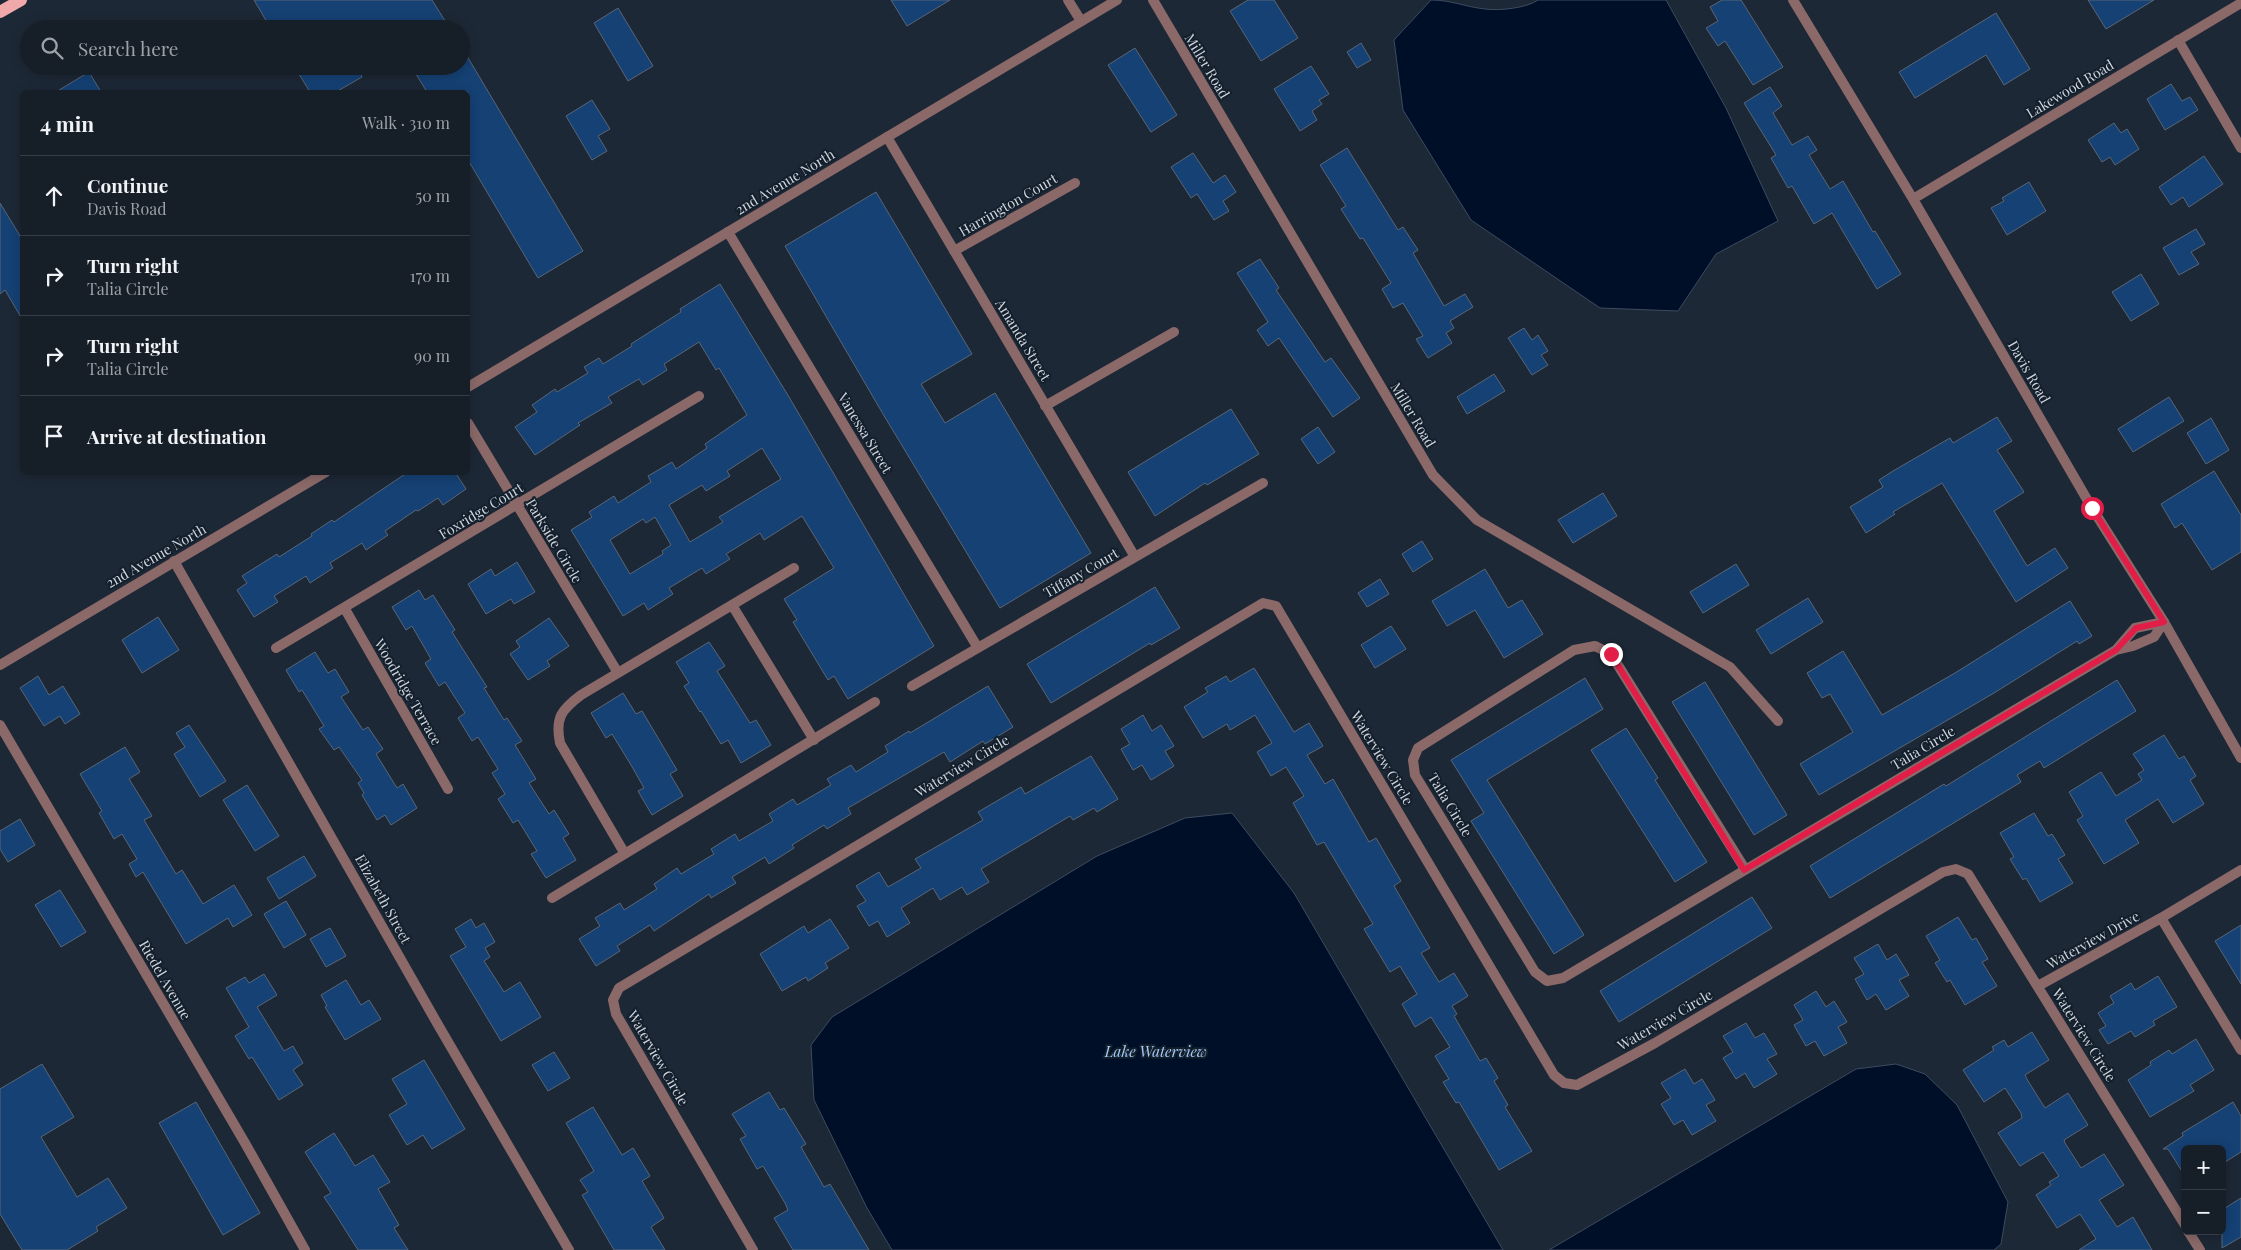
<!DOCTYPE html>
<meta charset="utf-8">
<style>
body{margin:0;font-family:"Playfair Display",serif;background:#232b34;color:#f1f3f6}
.controls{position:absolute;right:15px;bottom:15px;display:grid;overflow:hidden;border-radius:8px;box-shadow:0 2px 12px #0003}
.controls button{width:45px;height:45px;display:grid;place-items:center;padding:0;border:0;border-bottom:1px solid #353c45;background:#161e28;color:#f1f3f6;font:25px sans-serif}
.stop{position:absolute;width:15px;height:15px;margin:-11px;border:4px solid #e11d48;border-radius:50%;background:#fff}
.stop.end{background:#e11d48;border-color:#fff;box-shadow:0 1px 5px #0008}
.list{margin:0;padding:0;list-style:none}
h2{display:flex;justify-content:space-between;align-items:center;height:65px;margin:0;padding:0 20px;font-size:21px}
h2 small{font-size:16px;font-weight:400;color:#9ea2a8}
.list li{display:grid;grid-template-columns:32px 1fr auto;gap:15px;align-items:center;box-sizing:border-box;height:80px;padding:0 20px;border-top:1px solid #353c45}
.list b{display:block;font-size:19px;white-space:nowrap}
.list p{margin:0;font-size:16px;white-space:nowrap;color:#9ea2a8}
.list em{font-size:16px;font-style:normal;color:#9ea2a8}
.icon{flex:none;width:28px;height:28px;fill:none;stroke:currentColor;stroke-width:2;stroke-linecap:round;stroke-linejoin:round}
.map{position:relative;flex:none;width:2241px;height:1250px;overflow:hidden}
.search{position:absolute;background:#161e28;box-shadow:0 2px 12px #0003;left:20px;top:20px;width:450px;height:55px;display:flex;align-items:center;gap:12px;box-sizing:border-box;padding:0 18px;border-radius:28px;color:#9ea2a8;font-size:19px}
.panel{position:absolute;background:#161e28;box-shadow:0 2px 12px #0003;left:20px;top:90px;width:450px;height:385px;border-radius:8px}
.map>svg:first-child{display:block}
</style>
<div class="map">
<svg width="2241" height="1250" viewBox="0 0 2241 1250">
<rect width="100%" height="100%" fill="#1d2836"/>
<path fill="#000f28" stroke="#3e4a5f" d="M1431 0C1451 0 1466 7 1485 9 1499 11 1527 8 1538 0H1666L1726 108 1778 221 1716 254 1678 311 1600 308 1471 220 1403 110 1394 40Z
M1232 813 1294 893 1503 1250H892L867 1208 814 1100 811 1045 832 1017 1097 856 1185 818Z
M1896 1064 1925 1074 1957 1105 2008 1202 2001 1244 1994 1250H1549L1856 1069Z"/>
<path fill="#154174" stroke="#596676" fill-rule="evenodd" d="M254 0H432L450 29H271Z
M891 0H950L907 26Z
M1248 0H1274L1298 38 1261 61 1230 11Z
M1722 0H1741L1783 67 1753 85 1725 41 1718 46 1706 28 1718 21 1710 7Z
M2088 0H2154L2106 29Z
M618 8 653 66 628 81 594 23Z
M1996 13 2030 69 2004 85 1986 55 1915 98 1899 72Z
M1361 43 1371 60 1357 68 1347 52Z
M461 46 583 251 538 278 468 160V92H427L411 66H461Z
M1135 48 1177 115 1151 132 1108 65Z
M294 66H358L362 77 336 92H310Z
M1311 66 1329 94 1319 100 1322 104 1312 111 1317 120 1300 131 1274 89Z
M89 72 101 92H56Z
M2171 84 2182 101 2190 97 2198 110 2165 130 2147 99Z
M1770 87 1782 106 1773 113 1792 145 1808 136 1817 150 1809 155 1830 189 1843 181 1873 232 1875 231 1901 274 1877 289 1832 213 1814 224 1792 186 1788 188 1771 158 1776 155 1744 103Z
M592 100 610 129 598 136 607 151 592 160 566 116Z
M2114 123 2121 133 2127 129 2139 149 2115 165 2110 157 2102 162 2088 140Z
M1347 148 1398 230 1403 227 1418 250 1413 253 1444 306 1465 294 1473 307 1450 321 1454 328 1446 333 1452 343 1428 358 1416 339 1423 336 1403 303 1393 308 1382 289 1391 283 1363 238 1360 239 1341 209 1346 206 1320 165Z
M1193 153 1213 183 1225 175 1236 192 1223 201 1229 211 1214 220 1197 194 1191 198 1171 167Z
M2204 156 2223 184 2189 207 2183 197 2171 205 2159 187Z
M2029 182 2046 211 2007 235 1991 208 2004 201 2002 198Z
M876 192 972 354 921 384 945 423 995 393 1091 553 1000 608 883 414 785 246Z
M0 203 22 239V319L5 290 0 294Z
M2196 229 2205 244 2191 252 2199 264 2179 275 2163 248Z
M1260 259 1279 288 1276 290 1325 362 1331 358 1360 398 1333 417 1279 338 1268 346 1257 330 1268 322 1237 273Z
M2141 274 2159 304 2131 321 2112 292Z
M720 284 789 397 934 646 848 699 834 676 828 680 793 622 797 620 784 599 834 568 802 516 764 540 760 533 726 554 730 559 706 574 702 568 669 588 673 594 648 610 644 603 623 616 571 530 592 517 589 512 614 496 618 503 651 482 648 476 672 462 676 469 707 448 705 444 747 415 719 368 716 370 699 342 664 364 667 370 643 385 639 379 608 397 612 403 578 423 580 425 535 455 515 427 537 412 532 405 555 389 557 392 588 373 584 367 599 358 603 364 632 346 631 344 681 312 680 309ZM762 448 781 479 719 517 723 522 690 542 669 505 702 485 706 491 730 476 727 471ZM655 517 671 545 662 551 663 554 630 574 610 540 643 519 646 523Z
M1524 328 1532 340 1538 335 1548 351 1541 355 1548 365 1532 375 1508 338Z
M1494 374 1505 391 1467 414 1457 397Z
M2169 397 2184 421 2133 452 2118 429Z
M1231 409 1259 454 1207 485 1205 483 1155 516 1128 472Z
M1997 417 2012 441 1997 450 2024 492 1994 511 2027 566 2055 548 2068 568 2016 602 1942 483 1893 512 1895 514 1866 533 1850 507 1883 487 1879 480 1893 471 1950 438 1953 443Z
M2211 418 2229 450 2206 464 2187 433Z
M1318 427 1335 452 1318 464 1301 439Z
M2214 471 2241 515V552L2212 570 2182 523 2175 528 2161 504Z
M408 472H455L466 489 443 505 438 498 418 511 416 510 385 531 388 535 366 550 362 543 330 563 333 568 310 583 306 576 274 596 278 602 254 617 237 590 247 583 242 576 277 554 279 557 312 536 311 534 332 520 334 522Z
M1603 493 1617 516 1573 543 1558 520Z
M1422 541 1433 559 1413 572 1402 554Z
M517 562 535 592 514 604 511 599 486 614 468 584 491 569 495 576Z
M1736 564 1749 585 1703 613 1690 592Z
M1485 569 1508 608 1522 600 1543 634 1504 658 1475 610 1447 626 1432 601Z
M1380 579 1389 594 1367 607 1358 593Z
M1155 587 1180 628 1151 645 1150 643 1051 703 1027 664Z
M419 590 425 600 433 595 455 630 452 632 487 687 484 688 504 720 507 718 522 741 515 745 536 779 529 783 549 814 554 810 569 834 563 838 576 860 546 878 531 854 537 851 518 820 513 823 498 799 505 794 492 773 498 769 478 737 472 741 458 718 465 713 445 682 439 686 425 663 431 659 412 626 406 630 392 607Z
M1808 598 1823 622 1771 654 1756 630Z
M2070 601 2092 636 2079 644 2077 641 1994 693 1819 795 1800 764 1853 732 1830 694 1822 698 1807 673 1843 651 1882 715 1955 673Z
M158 617 179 650 142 673 122 640Z
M549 618 569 646 547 661 550 666 528 680 510 654 520 647 516 641Z
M1391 626 1406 649 1375 668 1361 645Z
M709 642 725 666 717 671 750 723 756 720 771 745 741 763 728 740 721 744 701 711 700 712 684 686 689 683 676 662Z
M315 652 328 673 335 669 349 692 341 697 363 730 368 727 383 749 376 754 397 788 403 784 417 808 391 825 385 815 377 820 362 795 364 793 358 783 362 780 339 747 334 750 319 729 324 726 302 690 299 692 286 670Z
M1254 668 1294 732 1309 723 1323 746 1307 755 1325 784 1333 779 1369 842 1376 838 1401 881 1394 886 1430 948 1421 953 1439 982 1454 973 1468 996 1452 1006 1457 1014 1454 1016 1480 1061 1486 1058 1498 1078 1494 1081 1508 1105 1505 1107 1532 1151 1499 1170 1459 1102 1456 1103 1443 1082 1449 1079 1435 1056 1450 1047 1431 1017 1415 1027 1402 1004 1417 994 1400 966 1390 972 1364 929 1373 924 1324 842 1317 845 1293 803 1304 796 1286 767 1271 776 1257 752 1272 743 1255 715 1230 730 1227 724 1203 738 1184 707 1208 692 1205 688 1226 676 1230 682Z
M38 676 49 695 63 686 80 714 65 724 60 716 44 726 20 688Z
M1585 678 1603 709 1487 780 1584 935 1554 954 1471 821 1484 813 1451 760Z
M2117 680 2136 711 2044 768 2040 761 2017 775 2021 782 1830 898 1810 866 1944 784 1946 786Z
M1705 682 1787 815 1754 835 1672 702Z
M988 686 1013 727 985 744 983 741 950 762 944 752 848 808 851 814 827 829 824 825 792 845 794 848 769 864 765 857 732 877 736 883 711 898 709 894 654 931 650 925 617 946 620 951 596 966 579 939 600 926 595 918 620 903 624 910 657 889 654 884 677 868 681 874 714 854 711 849 735 834 739 841 773 821 769 814 793 799 797 805 831 785 827 779 851 765 856 772 888 752 885 746 909 731 910 733Z
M623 693 636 714 642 711 677 770 670 774 683 796 652 815 638 791 644 788 631 765 612 734 606 738 591 713Z
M1143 715 1152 731 1161 725 1174 746 1165 751 1174 766 1151 780 1142 765 1133 770 1121 749 1130 744 1121 729Z
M189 725 226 781 200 797 174 754 185 747 176 733Z
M1626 728 1658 778 1655 780 1707 862 1675 882 1591 750Z
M2164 735 2179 759 2184 756 2196 776 2190 780 2204 804 2173 823 2158 799 2125 820 2139 843 2104 864 2077 820 2083 816 2069 792 2101 772 2116 796 2142 780 2138 774 2144 770 2133 754Z
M125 747 140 772 129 779 152 816 144 820 176 874 182 870 203 904 234 885 252 915 233 927 228 918 186 944 143 872 136 877 129 864 137 859 122 834 114 839 99 813 102 811 80 774Z
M1091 756 1118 799 1097 812 1094 808 1073 820 1070 816 981 869 989 882 967 895 962 887 940 900 933 888 901 908 910 923 887 937 878 921 869 926 857 906 866 901 856 886 879 872 888 887 921 868 915 859 983 820 978 812 1021 787 1025 794Z
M247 785 279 836 255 851 223 800Z
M2034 813 2048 836 2052 834 2065 855 2058 859 2073 883 2040 902 2026 878 2023 880 2010 859 2014 857 2000 833Z
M20 819 35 845 8 862 0 849V831Z
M304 856 316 876 279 899 267 878Z
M60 890 86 932 61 947 35 905Z
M1752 897 1772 928 1619 1022 1600 991Z
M286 901 306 935 284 948 264 914Z
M1958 917 1972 940 1976 938 1988 959 1982 962 1997 986 1965 1005 1950 980 1947 982 1935 963 1940 960 1926 936Z
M471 919 476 928 484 923 495 942 485 948 490 957 484 961 504 992 520 982 541 1017 501 1041 450 956 466 947 455 929Z
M830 919 849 948 825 963 828 968 808 981 806 977 782 991 760 954 804 926 808 933Z
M2241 925V984L2215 941Z
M330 928 346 956 326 967 310 939Z
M1878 944 1887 960 1896 954 1909 975 1899 980 1909 996 1886 1010 1876 994 1867 1000 1855 979 1864 974 1854 958Z
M264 974 277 995 257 1007 284 1051 293 1046 303 1063 293 1070 303 1085 279 1100 252 1057 249 1059 235 1036 249 1027 226 988 245 977 249 983Z
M2158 976 2177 1007 2153 1021 2155 1025 2135 1037 2131 1031 2108 1044 2099 1030 2106 1026 2098 1013 2114 1003 2110 996 2131 983 2135 990Z
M346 980 361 1005 369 1000 381 1019 345 1040 325 1007 327 1006 321 995Z
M1816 991 1826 1007 1834 1001 1847 1022 1838 1027 1847 1043 1824 1056 1815 1041 1806 1046 1794 1025 1803 1020 1794 1005Z
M1746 1023 1755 1038 1764 1033 1777 1054 1767 1059 1777 1074 1754 1088 1745 1073 1736 1079 1723 1058 1733 1052 1723 1036Z
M2032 1032 2049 1060 2025 1075 2028 1081 2045 1108 2068 1093 2088 1125 2064 1140 2065 1143 2081 1168 2104 1154 2124 1185 2099 1200 2117 1227 2133 1217 2152 1250H2079L2096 1239 2080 1214 2057 1228 2036 1195 2051 1185 2049 1182 2059 1176 2043 1152 2020 1166 1998 1133 2022 1118 2021 1113 2005 1088 1984 1102 1963 1070 1994 1050 1992 1047 2004 1040 2008 1047Z
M2196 1039 2214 1070 2190 1085 2194 1091 2150 1117 2128 1080 2151 1065 2150 1062 2169 1050 2172 1054Z
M554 1052 570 1078 548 1091 532 1065Z
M424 1060 465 1129 432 1149 423 1135 407 1145 389 1115 407 1104 392 1079Z
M42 1064 74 1117 41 1137 77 1197 108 1178 127 1208 96 1227 98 1231 67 1250H22L0 1214V1089Z
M1685 1069 1694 1084 1702 1079 1715 1100 1706 1105 1716 1121 1692 1135 1683 1120 1674 1125 1661 1104 1671 1098 1661 1083Z
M769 1092 780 1110 784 1108 806 1144 801 1147 824 1187 830 1184 869 1250H793L774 1218 788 1210 785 1203 763 1166 757 1169 740 1139 746 1136 732 1114Z
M196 1102 260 1213 223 1235 159 1123Z
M2233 1102 2241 1116V1152L2222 1164V1149H2185V1176L2168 1149H2163L2183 1136 2182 1133Z
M593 1107 622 1155 633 1148 650 1176 642 1181 664 1218 651 1227 665 1250H614L582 1195 588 1192 580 1180 594 1171 566 1123Z
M334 1133 355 1166 373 1155 390 1182 378 1189 399 1225 394 1228 408 1250H358L336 1215 324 1197 331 1193 305 1152Z
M2241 1198V1237L2222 1248V1210Z"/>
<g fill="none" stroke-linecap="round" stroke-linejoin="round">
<path stroke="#8b6969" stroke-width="10" d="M1068 0 1081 21
M1153 0 1433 475 1477 520 1730 667 1778 721
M2178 40 2241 148
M887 137 1135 557
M728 232 978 648
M954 251 1075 183
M1045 406 1174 332
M468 423 618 673
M174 561 437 1023 569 1250
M732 605 814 740
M345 609 448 789
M276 648 699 396
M2116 650 2133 646 2154 637 2164 622
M912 686 1263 483
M0 725 245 1143 305 1250
M625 854 560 743C555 718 561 710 581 695L794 568
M1745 869 1611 654 1595 646 1574 650 1418 748 1413 760 1415 775 1535 972 1547 981 1563 978 2116 650 2135 628 2164 622
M552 898 875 702
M2161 918 2241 1050
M2038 986 2161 918 2241 870
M2188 1231 2200 1250
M753 1250 616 1014 613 1000 619 988 1263 603 1276 606 1554 1075 1564 1083 1577 1085 1655 1043 1943 872 1956 869 1968 874 2185 1225"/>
<path stroke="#8b6969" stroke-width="10" d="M1793 0 1913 199 2092 508 2164 622 2241 758
M1913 199 2241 3
M468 387 1117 0
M0 665 326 472"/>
<path stroke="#f0a9ab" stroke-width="12" d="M0 12 21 0"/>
</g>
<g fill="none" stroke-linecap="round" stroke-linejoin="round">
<path stroke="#e11d48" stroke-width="6" d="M1611 654 1744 870 2116 650 2136 628 2164 622 2092 508"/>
</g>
<g text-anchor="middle" stroke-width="4" stroke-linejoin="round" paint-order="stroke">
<g font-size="14" fill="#ced5de" stroke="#141f2c">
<text transform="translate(1207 66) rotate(59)" y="5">Miller Road</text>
<text transform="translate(2070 89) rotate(-31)" y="5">Lakewood Road</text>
<text transform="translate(785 182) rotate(-31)" y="5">2nd Avenue North</text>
<text transform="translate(1008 205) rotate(-30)" y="5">Harrington Court</text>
<text transform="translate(1023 340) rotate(59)" y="5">Amanda Street</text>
<text transform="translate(2029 372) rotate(60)" y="5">Davis Road</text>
<text transform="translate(1413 415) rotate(59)" y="5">Miller Road</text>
<text transform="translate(865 433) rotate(59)" y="5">Vanessa Street</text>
<text transform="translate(481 511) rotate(-31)" y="5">Foxridge Court</text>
<text transform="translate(554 541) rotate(59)" y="5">Parkside Circle</text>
<text transform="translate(156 556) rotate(-30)" y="5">2nd Avenue North</text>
<text transform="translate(1081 573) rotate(-30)" y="5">Tiffany Court</text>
<text transform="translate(408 692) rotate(60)" y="5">Woodridge Terrace</text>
<text transform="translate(1923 748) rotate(-31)" y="5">Talia Circle</text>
<text transform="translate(1382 758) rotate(59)" y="5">Waterview Circle</text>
<text transform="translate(962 766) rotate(-31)" y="5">Waterview Circle</text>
<text transform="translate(1450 805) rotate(59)" y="5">Talia Circle</text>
<text transform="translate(383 899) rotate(61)" y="5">Elizabeth Street</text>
<text transform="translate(2093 940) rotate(-29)" y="5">Waterview Drive</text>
<text transform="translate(165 980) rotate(60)" y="5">Riedel Avenue</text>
<text transform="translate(1665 1020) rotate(-30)" y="5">Waterview Circle</text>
<text transform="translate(2084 1035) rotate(58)" y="5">Waterview Circle</text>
<text transform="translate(658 1058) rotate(60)" y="5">Waterview Circle</text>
</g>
<g font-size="15" font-style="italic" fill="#a5cbf9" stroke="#141f2c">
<text x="1156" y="1057">Lake Waterview</text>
</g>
</g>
</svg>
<div class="controls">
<button>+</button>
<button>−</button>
</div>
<div class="stop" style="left:2092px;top:508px"></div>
<div class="stop end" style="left:1611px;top:654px"></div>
<div class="search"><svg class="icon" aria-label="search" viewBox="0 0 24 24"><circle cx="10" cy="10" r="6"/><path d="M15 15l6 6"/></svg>Search here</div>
<section class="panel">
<h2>4 min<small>Walk · 310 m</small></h2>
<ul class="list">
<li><svg class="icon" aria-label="ahead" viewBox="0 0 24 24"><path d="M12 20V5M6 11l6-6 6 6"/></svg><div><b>Continue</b><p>Davis Road</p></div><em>50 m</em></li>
<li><svg class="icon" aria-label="right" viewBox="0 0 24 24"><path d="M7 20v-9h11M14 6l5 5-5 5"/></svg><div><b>Turn right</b><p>Talia Circle</p></div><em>170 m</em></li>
<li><svg class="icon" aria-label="right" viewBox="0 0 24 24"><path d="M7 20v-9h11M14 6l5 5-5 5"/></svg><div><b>Turn right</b><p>Talia Circle</p></div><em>90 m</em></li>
<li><svg class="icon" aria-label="arrive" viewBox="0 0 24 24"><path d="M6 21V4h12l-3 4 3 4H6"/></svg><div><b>Arrive at destination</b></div></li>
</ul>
</section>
</div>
